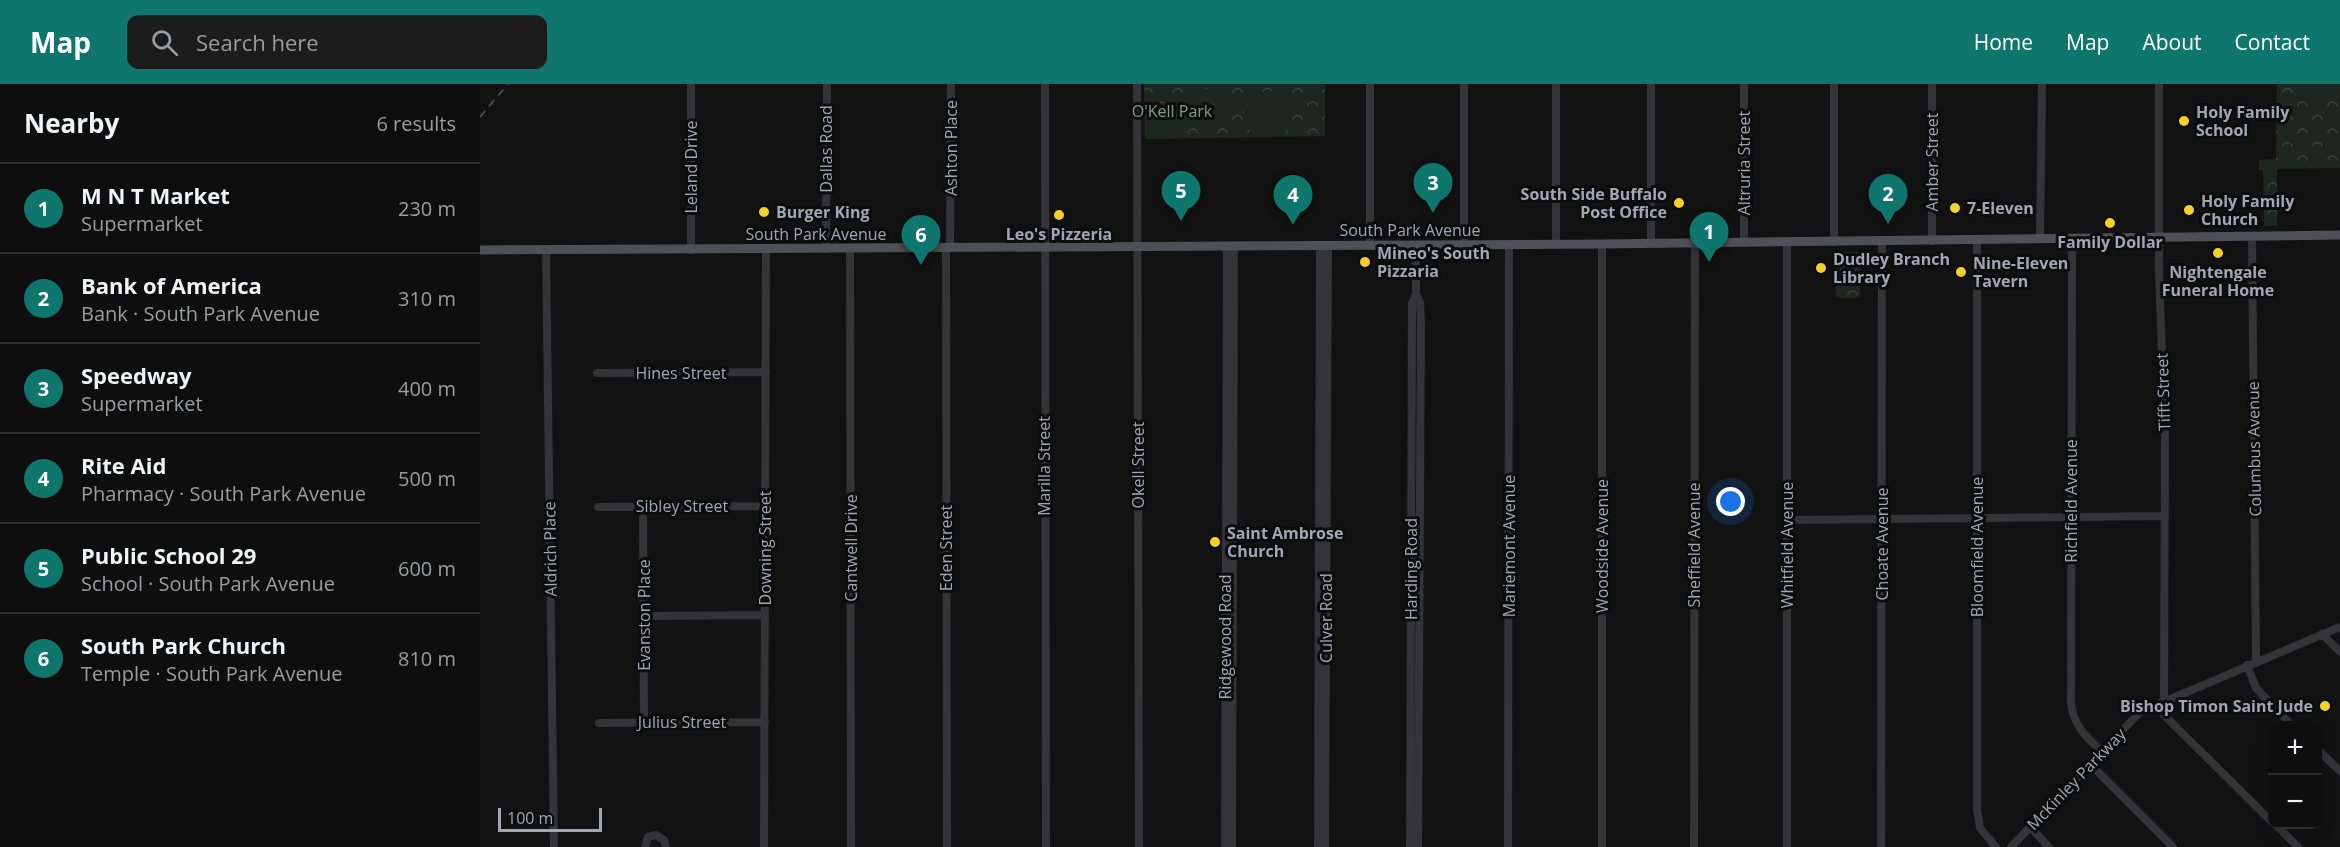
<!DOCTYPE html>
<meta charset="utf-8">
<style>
body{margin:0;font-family:"Open Sans",sans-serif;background:#1c1c1c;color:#f1f3f6}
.controls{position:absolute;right:18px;bottom:18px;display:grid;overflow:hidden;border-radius:12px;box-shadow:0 3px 15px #0003}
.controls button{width:54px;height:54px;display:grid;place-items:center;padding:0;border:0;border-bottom:2px solid #2e2e2e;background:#0e0e0e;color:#f1f3f6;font:30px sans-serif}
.scale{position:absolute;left:18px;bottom:15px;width:104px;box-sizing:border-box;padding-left:6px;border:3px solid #a3a5b4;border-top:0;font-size:16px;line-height:21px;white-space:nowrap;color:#a3a5b4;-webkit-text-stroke:4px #0d0d0e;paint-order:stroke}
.you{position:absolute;left:1251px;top:418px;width:21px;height:21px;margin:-15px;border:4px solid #fff;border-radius:50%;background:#1a73e8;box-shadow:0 0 0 9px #1a73e833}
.badge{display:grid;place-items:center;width:39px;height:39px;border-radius:50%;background:#0f766e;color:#fff;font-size:20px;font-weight:700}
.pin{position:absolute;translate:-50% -50px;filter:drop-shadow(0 2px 3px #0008)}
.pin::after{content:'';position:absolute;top:32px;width:21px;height:18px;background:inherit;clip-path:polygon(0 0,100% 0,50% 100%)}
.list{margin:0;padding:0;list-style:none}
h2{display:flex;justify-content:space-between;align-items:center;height:78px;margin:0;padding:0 24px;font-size:26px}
h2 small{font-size:20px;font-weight:400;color:#9b9c9e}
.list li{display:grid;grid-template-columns:39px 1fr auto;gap:18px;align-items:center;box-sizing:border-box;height:90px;padding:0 24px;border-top:2px solid #2e2e2e}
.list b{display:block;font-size:22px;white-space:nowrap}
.list p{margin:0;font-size:20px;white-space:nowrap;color:#9b9c9e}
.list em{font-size:20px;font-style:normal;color:#9b9c9e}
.icon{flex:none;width:33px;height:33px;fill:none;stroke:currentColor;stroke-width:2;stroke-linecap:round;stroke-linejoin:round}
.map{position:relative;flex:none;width:1860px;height:763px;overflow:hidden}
header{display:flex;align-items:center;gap:36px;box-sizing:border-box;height:84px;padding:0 30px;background:#0f766e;color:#fff}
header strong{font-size:28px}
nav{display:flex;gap:33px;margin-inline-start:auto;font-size:21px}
.search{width:420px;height:54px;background:#1c1c1c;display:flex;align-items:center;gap:15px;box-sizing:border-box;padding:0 21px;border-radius:12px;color:#9b9c9e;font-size:22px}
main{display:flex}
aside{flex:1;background:#0e0e0e}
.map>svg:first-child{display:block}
</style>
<header>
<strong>Map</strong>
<div class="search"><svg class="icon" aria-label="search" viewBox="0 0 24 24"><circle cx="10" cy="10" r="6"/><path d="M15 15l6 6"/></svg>Search here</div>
<nav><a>Home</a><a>Map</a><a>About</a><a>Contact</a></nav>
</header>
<main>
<aside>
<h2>Nearby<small>6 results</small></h2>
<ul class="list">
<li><span class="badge">1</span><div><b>M N T Market</b><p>Supermarket</p></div><em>230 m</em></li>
<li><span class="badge">2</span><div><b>Bank of America</b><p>Bank · South Park Avenue</p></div><em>310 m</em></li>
<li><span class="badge">3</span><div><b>Speedway</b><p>Supermarket</p></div><em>400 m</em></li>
<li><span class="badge">4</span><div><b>Rite Aid</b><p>Pharmacy · South Park Avenue</p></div><em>500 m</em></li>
<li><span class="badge">5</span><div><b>Public School 29</b><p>School · South Park Avenue</p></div><em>600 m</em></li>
<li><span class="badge">6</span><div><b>South Park Church</b><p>Temple · South Park Avenue</p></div><em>810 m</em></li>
</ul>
</aside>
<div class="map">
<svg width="1860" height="763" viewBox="0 0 1860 763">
<defs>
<pattern id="park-crowns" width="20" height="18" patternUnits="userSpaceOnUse" patternTransform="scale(1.5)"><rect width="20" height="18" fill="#1e2620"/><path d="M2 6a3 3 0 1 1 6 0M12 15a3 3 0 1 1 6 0" fill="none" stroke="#3c423e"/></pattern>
</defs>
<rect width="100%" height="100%" fill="#121213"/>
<path fill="url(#park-crowns)" d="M664 0H845V52L665 55Z
M1797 0H1860V84L1797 85V142H1784L1783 86H1779V76L1796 75Z
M1356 168H1380V214H1356Z"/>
<path fill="#1e2620" d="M1821 0H1860V15L1821 16Z
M733 4 741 7 747 19 749 37 713 40 709 38 704 7Z
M807 5 808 43 803 48 771 51 766 31 769 17 781 8Z
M676 36H703V52H676Z"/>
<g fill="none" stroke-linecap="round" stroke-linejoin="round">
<path stroke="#333338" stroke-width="8" d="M565 0 566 763
M657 0 659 763
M984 0V161
M1264 0V158
M1452 0V157
M1679 0V188L1685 352 1684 617
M1772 152 1776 577
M1560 155 1562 0
M1592 155 1591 619C1593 641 1606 653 1622 668
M1497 156V725L1500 744 1516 763
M1307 158V763
M1354 158V0
M1171 159V0
M1076 160V0
M890 161V0
M936 161V209L940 219 941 238 938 763
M466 164 467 763
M470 164 471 0
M346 165 347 0
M370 165 371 763
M211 166V0
M66 167 74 763
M117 289 286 288
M118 423 285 422
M163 423 164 639
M1307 436 1685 432
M164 532 285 531
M1842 550 1860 568
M1767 581 1776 604 1812 642
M1681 618 1684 631 1792 738
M119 639 285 638
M1838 666 1860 687
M1610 680 1693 763
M1795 740 1818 763
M1550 743 1569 763
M165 763 168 753 176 751 184 756 186 763
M284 763 286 165
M745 763 747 162
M752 763 754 162
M838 763 840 162
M845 763 848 161
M930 763 932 220 936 209
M1028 763 1029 160
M1122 763V160
M1214 763 1215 159
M1401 763 1402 157
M1531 763 1660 628 1860 543"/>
<path stroke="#4f4f57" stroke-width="9" d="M0 166 1122 160 1860 151"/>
<path stroke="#4c4c53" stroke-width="2" stroke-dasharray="8 6" stroke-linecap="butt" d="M0 33 28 0"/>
</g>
<g fill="#f5d128" stroke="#0d0d0e" stroke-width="2">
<circle cx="1704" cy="37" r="6"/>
<circle cx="1199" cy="119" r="6"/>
<circle cx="1475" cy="124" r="6"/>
<circle cx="1709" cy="126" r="6"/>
<circle cx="284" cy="128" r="6"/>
<circle cx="579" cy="131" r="6"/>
<circle cx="1630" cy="139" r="6"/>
<circle cx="1738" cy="169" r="6"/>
<circle cx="885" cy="178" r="6"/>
<circle cx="1341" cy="184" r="6"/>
<circle cx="1481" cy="188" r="6"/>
<circle cx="735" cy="458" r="6"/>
<circle cx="1845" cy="622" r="6"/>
</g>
<g text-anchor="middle" stroke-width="6" stroke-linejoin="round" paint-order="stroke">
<g font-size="16" fill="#79a082" stroke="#0d0d0e">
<text x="692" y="33">O'Kell Park</text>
</g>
<g font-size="16" font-weight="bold" fill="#a3a5b4" stroke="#0d0d0e" text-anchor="start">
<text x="1716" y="34">Holy Family<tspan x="1716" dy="18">School</tspan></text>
<text x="1187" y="116" text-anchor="end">South Side Buffalo<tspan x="1187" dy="18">Post Office</tspan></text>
<text x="1721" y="123">Holy Family<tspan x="1721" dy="18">Church</tspan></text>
<text x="1487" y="130">7-Eleven</text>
<text x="296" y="134">Burger King</text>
<text x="579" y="156" text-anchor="middle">Leo's Pizzeria</text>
<text x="1630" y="164" text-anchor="middle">Family Dollar</text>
<text x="897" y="175">Mineo's South<tspan x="897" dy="18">Pizzaria</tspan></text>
<text x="1353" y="181">Dudley Branch<tspan x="1353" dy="18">Library</tspan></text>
<text x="1493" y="185">Nine-Eleven<tspan x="1493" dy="18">Tavern</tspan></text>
<text x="1738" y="194" text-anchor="middle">Nightengale<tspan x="1738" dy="18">Funeral Home</tspan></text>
<text x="747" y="455">Saint Ambrose<tspan x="747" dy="18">Church</tspan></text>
<text x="1833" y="628" text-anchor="end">Bishop Timon Saint Jude</text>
</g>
<g font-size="16" fill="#a3a5b4" stroke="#0d0d0e">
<text transform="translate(471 64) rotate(-90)" y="6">Ashton Place</text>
<text transform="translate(346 65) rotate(-90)" y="6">Dallas Road</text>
<text transform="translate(1452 78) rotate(-90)" y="6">Amber Street</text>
<text transform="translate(1264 79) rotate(-90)" y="6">Altruria Street</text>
<text transform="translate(211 83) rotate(-90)" y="6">Leland Drive</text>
<text x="930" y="152">South Park Avenue</text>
<text x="336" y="156">South Park Avenue</text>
<text x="201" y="295">Hines Street</text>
<text transform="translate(1683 308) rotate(-92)" y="6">Tifft Street</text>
<text transform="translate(1774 365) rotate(-91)" y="6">Columbus Avenue</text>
<text transform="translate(658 381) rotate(-90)" y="6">Okell Street</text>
<text transform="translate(564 382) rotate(-90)" y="6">Marilla Street</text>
<text transform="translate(1591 417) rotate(-90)" y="6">Richfield Avenue</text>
<text x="202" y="428">Sibley Street</text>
<text transform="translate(1402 460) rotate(-90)" y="6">Choate Avenue</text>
<text transform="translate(1214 461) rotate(-90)" y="6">Sheffield Avenue</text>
<text transform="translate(1307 461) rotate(-90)" y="6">Whitfield Avenue</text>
<text transform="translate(1029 462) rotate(-90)" y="6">Mariemont Avenue</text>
<text transform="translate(1122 462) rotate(-90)" y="6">Woodside Avenue</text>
<text transform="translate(1497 463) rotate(-90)" y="6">Bloomfield Avenue</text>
<text transform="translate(285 464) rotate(-90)" y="6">Downing Street</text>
<text transform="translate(371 464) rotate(-90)" y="6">Cantwell Drive</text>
<text transform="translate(466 464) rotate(-90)" y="6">Eden Street</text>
<text transform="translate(70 465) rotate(-91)" y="6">Aldrich Place</text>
<text transform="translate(931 485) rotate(-90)" y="6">Harding Road</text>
<text transform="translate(164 531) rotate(-90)" y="6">Evanston Place</text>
<text transform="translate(846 534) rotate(-90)" y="6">Culver Road</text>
<text transform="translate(745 553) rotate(-90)" y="6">Ridgewood Road</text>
<text x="202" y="644">Julius Street</text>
<text transform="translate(1596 695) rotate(-46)" y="6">McKinley Parkway</text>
</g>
</g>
</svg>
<div class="controls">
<button>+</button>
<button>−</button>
</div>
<div class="scale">100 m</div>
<div class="you"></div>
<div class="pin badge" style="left:1229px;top:178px">1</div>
<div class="pin badge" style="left:1408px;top:140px">2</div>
<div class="pin badge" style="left:953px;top:129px">3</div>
<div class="pin badge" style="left:813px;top:141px">4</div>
<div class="pin badge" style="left:701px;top:137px">5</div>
<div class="pin badge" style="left:441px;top:181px">6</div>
</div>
</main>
